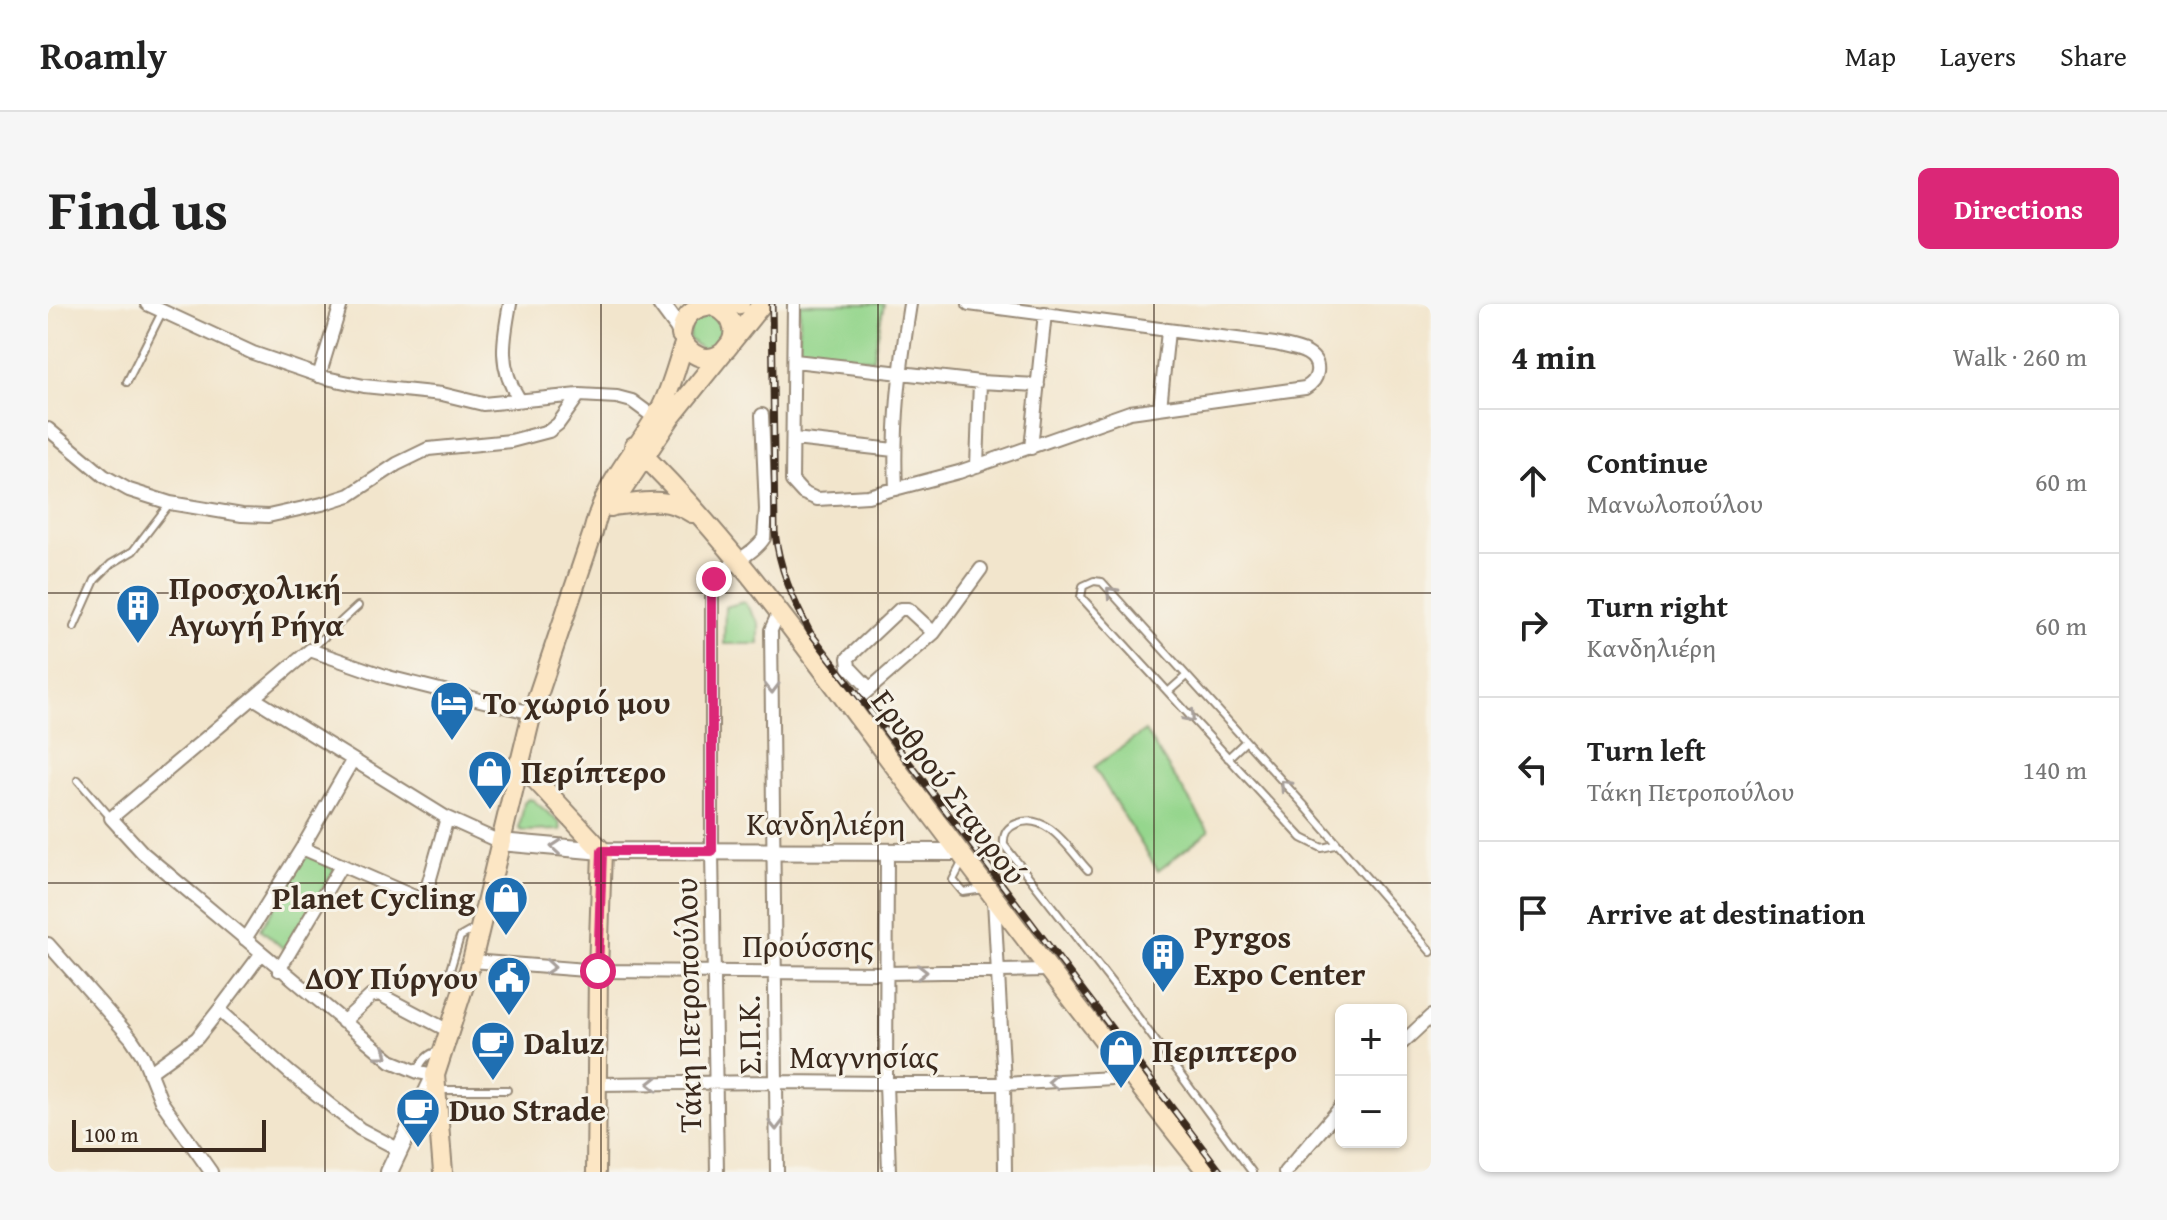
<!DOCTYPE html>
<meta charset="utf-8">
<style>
body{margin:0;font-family:"Gentium Book Plus",serif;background:#f6f6f6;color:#222}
.controls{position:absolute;right:24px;bottom:24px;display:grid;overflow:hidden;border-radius:12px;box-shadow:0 2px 6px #0004}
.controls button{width:72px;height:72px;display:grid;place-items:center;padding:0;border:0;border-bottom:2px solid #e0e0e0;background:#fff;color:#222;font:40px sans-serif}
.scale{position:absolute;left:24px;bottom:20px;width:194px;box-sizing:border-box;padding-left:8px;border:4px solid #3b2a1e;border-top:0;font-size:22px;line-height:28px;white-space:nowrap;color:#3b2a1e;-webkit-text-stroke:6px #f7f3e8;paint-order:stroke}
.stop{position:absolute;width:24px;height:24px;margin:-18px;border:6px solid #db2777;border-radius:50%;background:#fff}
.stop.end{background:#db2777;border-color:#fff;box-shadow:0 2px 8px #0008}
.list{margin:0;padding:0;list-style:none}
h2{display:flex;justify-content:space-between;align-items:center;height:104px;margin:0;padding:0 32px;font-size:34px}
h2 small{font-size:26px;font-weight:400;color:#767676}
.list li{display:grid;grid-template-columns:52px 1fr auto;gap:24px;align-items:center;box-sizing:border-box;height:144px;padding:0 32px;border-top:2px solid #e0e0e0}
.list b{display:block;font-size:30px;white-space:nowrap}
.list p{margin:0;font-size:26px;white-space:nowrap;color:#767676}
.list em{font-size:26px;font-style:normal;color:#767676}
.icon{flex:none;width:44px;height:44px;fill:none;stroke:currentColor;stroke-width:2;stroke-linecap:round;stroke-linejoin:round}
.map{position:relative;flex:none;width:1383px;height:868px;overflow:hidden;border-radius:12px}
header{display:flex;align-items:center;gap:48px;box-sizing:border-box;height:112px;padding:0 40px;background:#fff;border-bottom:2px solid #e0e0e0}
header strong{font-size:38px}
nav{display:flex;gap:44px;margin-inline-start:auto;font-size:28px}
.intro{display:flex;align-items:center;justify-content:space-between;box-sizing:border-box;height:192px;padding:0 48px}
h1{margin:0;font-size:56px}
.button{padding:20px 36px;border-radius:12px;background:#db2777;color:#fff;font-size:28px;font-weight:700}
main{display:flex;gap:48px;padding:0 48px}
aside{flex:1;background:#fff;border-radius:12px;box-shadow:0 2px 6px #0004}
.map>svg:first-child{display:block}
</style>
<header>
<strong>Roamly</strong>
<nav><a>Map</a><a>Layers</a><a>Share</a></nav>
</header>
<div class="intro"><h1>Find us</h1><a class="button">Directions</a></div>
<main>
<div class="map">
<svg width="1383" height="868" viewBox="0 0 1383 868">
<rect width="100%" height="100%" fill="#f7f3e8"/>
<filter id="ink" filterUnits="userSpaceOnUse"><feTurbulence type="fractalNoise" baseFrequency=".0125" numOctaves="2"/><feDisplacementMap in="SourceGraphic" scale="16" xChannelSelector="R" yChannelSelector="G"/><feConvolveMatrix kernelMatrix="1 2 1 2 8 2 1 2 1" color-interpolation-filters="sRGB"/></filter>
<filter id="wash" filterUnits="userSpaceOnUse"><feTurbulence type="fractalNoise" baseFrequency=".006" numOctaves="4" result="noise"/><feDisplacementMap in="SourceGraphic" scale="32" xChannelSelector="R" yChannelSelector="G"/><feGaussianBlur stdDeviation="1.8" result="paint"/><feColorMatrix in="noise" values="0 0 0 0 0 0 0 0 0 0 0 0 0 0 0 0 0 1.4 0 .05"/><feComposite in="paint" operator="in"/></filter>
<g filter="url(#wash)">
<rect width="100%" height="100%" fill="#f2e5cc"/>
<path fill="#95d68d" stroke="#688056" stroke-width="2" d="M752 0H836L825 55 757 49 751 40Z
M661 7 680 24 674 42 657 48 641 35 643 16Z
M696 298 711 319V340H676L677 303Z
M1097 427 1161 527 1110 567 1046 463Z
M480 495 485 496 512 519 513 526 475 527 471 525 476 499Z
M258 550 287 565 237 646 213 625Z"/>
</g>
<g filter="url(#ink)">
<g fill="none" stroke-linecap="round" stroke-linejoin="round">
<g stroke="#968875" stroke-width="10">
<path id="service" d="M79 78 114 8
M26 323 47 276 63 260 85 247 122 199
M262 346 310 302
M1120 388 1138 372
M1180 454 1198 437
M30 476 63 514
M1287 541 1274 544 1254 534 1033 293 1035 282 1046 277 1054 278 1255 500 1383 648
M915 557 905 576 915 588 936 585
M1040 566C1022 547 999 506 968 520 958 524 955 531 956 541L1078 697 1204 868
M412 681 402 666 412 633 426 625
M370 768C372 758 380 749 391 747
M391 786H459"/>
</g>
<g stroke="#968875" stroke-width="16">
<path id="minor" d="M99 0 205 49 278 74 316 82 394 90 435 100 531 91 569 93 584 97 607 114
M462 0C455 37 450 63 471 95
M746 0 744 177 755 189 769 195 820 192 911 168 1082 108 1257 84C1264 80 1268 76 1269 68 1272 46 1242 44 1227 40L921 0
M747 57 932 78 990 81
M271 72 293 0
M1112 104 1120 27
M0 125 56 172 81 186 122 199 194 211 220 212 274 200 302 191 349 160 380 145 463 137 501 127 510 120 531 91
M746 135 846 146
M983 144 997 9
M929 162 932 78
M848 185C845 122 852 62 862 0
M822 385 801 363 800 354 852 305H860L886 329
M207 395 399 514 452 538
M802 402 886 329 933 265
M254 544 369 594 374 592 379 585 399 514
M839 549 838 779 841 868
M946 596 956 780 957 868
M197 635 254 544 304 457
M0 640 83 734 95 752 113 797 163 868
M213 650 171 706 242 769 312 825 352 846
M424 657 550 667 839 669 1000 666
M231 666 293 562
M295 718 323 692 331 690 401 727
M1353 740 1383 712
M101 769 149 734 171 706
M387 771 370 768 343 757 95 549 63 514 262 346 340 373 484 409
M549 780 728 778 956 780 1083 773
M362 827 375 824 392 827
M669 868 664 547V281C673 261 703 254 716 234L718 206 714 111
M729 868 723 326 731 308
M1237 868 1293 803"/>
</g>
<g stroke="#968875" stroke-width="20">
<path id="tertiary" d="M613 0 630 23 635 36
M452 538 554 547 911 548
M341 868 387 771"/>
</g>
<g stroke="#968875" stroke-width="22">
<path id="secondary" d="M668 3 692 0
M633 31C635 14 642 5 659 2
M586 142C683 236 761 348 842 456 946 594 1051 732 1159 868
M564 202C596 199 614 191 644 209
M563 203 623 113 714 0
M471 458 554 547 550 667 548 868
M395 868 387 771 424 657 484 409 545 228C556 179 589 147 613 104 623 85 629 60 636 40 664 79 711 26 668 3"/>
</g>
<use href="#service" stroke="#fff" stroke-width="6"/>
<use href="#minor" stroke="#fff" stroke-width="12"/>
<use href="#tertiary" stroke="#fff" stroke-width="16"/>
<use href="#secondary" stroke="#fce6c4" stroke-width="18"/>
<g stroke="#3b2a1e" stroke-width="7">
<path id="rail" d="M724 0 727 228C731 264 745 296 762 328L1173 868"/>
</g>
<use href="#rail" stroke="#f7f3e8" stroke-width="4" stroke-dasharray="12" stroke-linecap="butt"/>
</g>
<defs><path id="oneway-chevron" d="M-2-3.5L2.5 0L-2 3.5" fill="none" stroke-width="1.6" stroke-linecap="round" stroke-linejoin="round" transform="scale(2)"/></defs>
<g stroke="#a79f9a">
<use href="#oneway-chevron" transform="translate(1063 288) rotate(-133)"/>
<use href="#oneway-chevron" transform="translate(724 384) rotate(89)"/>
<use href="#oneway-chevron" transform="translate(1142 413) rotate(48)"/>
<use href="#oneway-chevron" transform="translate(1237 481) rotate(-132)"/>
<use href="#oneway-chevron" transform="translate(508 543) rotate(-175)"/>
<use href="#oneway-chevron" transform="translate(502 663) rotate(5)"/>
<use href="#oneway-chevron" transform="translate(874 668)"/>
<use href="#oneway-chevron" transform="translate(335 750) rotate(37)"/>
<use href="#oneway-chevron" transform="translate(1005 778) rotate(177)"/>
<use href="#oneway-chevron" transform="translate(605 780) rotate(179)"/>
<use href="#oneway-chevron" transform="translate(728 821) rotate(89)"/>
</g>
</g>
<g fill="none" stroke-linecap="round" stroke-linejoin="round" filter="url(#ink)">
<path stroke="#db2777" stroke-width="10" d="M550 667 554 547H664V281L666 275"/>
</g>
<path fill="none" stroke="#3b2a1e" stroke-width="2" stroke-opacity="0.55" d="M277 0V868M553 0V868M830 0V868M1106 0V868M0 289H1383M0 579H1383"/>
<defs>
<g id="building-pin" transform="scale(2.3)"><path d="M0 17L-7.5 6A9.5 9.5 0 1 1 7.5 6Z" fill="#1f6fb2" stroke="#f7f3e8"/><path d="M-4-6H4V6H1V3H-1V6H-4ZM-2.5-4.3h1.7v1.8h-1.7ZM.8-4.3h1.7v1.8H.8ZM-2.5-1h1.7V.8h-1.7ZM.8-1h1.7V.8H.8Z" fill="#fff"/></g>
<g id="hotel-pin" transform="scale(2.3)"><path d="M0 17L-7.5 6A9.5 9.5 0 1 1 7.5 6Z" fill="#1f6fb2" stroke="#f7f3e8"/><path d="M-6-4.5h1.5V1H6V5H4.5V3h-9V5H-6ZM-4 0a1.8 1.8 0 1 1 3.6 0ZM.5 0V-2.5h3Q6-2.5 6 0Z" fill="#fff"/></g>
<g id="shop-pin" transform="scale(2.3)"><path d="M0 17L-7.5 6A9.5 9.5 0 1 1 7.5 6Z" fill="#1f6fb2" stroke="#f7f3e8"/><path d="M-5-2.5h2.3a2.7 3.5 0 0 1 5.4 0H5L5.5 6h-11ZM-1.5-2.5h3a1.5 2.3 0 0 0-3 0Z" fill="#fff"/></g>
<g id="civic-pin" transform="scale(2.3)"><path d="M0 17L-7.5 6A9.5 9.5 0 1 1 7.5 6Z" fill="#1f6fb2" stroke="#f7f3e8"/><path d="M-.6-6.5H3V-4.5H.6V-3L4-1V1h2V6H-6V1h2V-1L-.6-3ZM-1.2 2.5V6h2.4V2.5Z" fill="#fff"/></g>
<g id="cafe-pin" transform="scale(2.3)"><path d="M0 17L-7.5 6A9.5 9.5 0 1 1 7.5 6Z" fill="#1f6fb2" stroke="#f7f3e8"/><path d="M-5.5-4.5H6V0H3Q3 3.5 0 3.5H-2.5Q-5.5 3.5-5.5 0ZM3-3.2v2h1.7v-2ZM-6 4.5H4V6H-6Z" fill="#fff"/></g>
</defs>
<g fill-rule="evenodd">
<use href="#building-pin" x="90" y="302"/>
<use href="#hotel-pin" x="404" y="399"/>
<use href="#shop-pin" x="442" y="468"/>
<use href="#shop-pin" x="458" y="594"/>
<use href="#building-pin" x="1115" y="651"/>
<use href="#civic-pin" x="461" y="674"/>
<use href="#cafe-pin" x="445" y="739"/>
<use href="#shop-pin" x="1073" y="747"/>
<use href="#cafe-pin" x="370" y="806"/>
</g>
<g text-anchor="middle" stroke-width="6" stroke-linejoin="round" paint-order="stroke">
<g font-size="32" font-weight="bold" fill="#3b2a1e" stroke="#f7f3e8" text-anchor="start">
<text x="121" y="295">Προσχολική<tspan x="121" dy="37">Αγωγή Ρήγα</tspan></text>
<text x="435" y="410">Το χωριό μου</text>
<text x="473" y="479">Περίπτερο</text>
<text x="427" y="605" text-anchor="end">Planet Cycling</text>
<text x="1146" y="644">Pyrgos<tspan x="1146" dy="37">Expo Center</tspan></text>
<text x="430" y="685" text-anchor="end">ΔΟΥ Πύργου</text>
<text x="476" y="750">Daluz</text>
<text x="1104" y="758">Περιπτερο</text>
<text x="401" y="817">Duo Strade</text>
</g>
<g font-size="32" fill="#3b2a1e" stroke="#f7f3e8">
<text transform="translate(901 483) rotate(53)" y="11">Ερυθρού Σταυρού</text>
<text x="778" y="531">Κανδηλιέρη</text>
<text x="760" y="653">Προύσσης</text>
<text transform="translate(640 701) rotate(-91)" y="11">Τάκη Πετροπούλου</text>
<text transform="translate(701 731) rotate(-91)" y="11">Σ.Π.Κ.</text>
<text x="816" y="764">Μαγνησίας</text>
</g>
</g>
</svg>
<div class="controls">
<button>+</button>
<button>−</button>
</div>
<div class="scale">100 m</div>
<div class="stop" style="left:550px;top:667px"></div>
<div class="stop end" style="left:666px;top:275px"></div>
</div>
<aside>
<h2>4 min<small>Walk · 260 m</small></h2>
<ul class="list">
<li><svg class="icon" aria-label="ahead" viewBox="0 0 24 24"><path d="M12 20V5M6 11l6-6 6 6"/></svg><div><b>Continue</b><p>Μανωλοπούλου</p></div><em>60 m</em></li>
<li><svg class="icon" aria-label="right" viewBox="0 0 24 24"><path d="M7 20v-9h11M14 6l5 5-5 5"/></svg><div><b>Turn right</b><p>Κανδηλιέρη</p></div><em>60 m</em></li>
<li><svg class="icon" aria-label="left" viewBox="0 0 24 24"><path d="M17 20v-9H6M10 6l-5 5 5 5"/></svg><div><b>Turn left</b><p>Τάκη Πετροπούλου</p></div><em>140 m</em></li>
<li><svg class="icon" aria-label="arrive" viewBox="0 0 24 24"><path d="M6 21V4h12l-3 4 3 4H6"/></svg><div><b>Arrive at destination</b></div></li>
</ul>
</aside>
</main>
